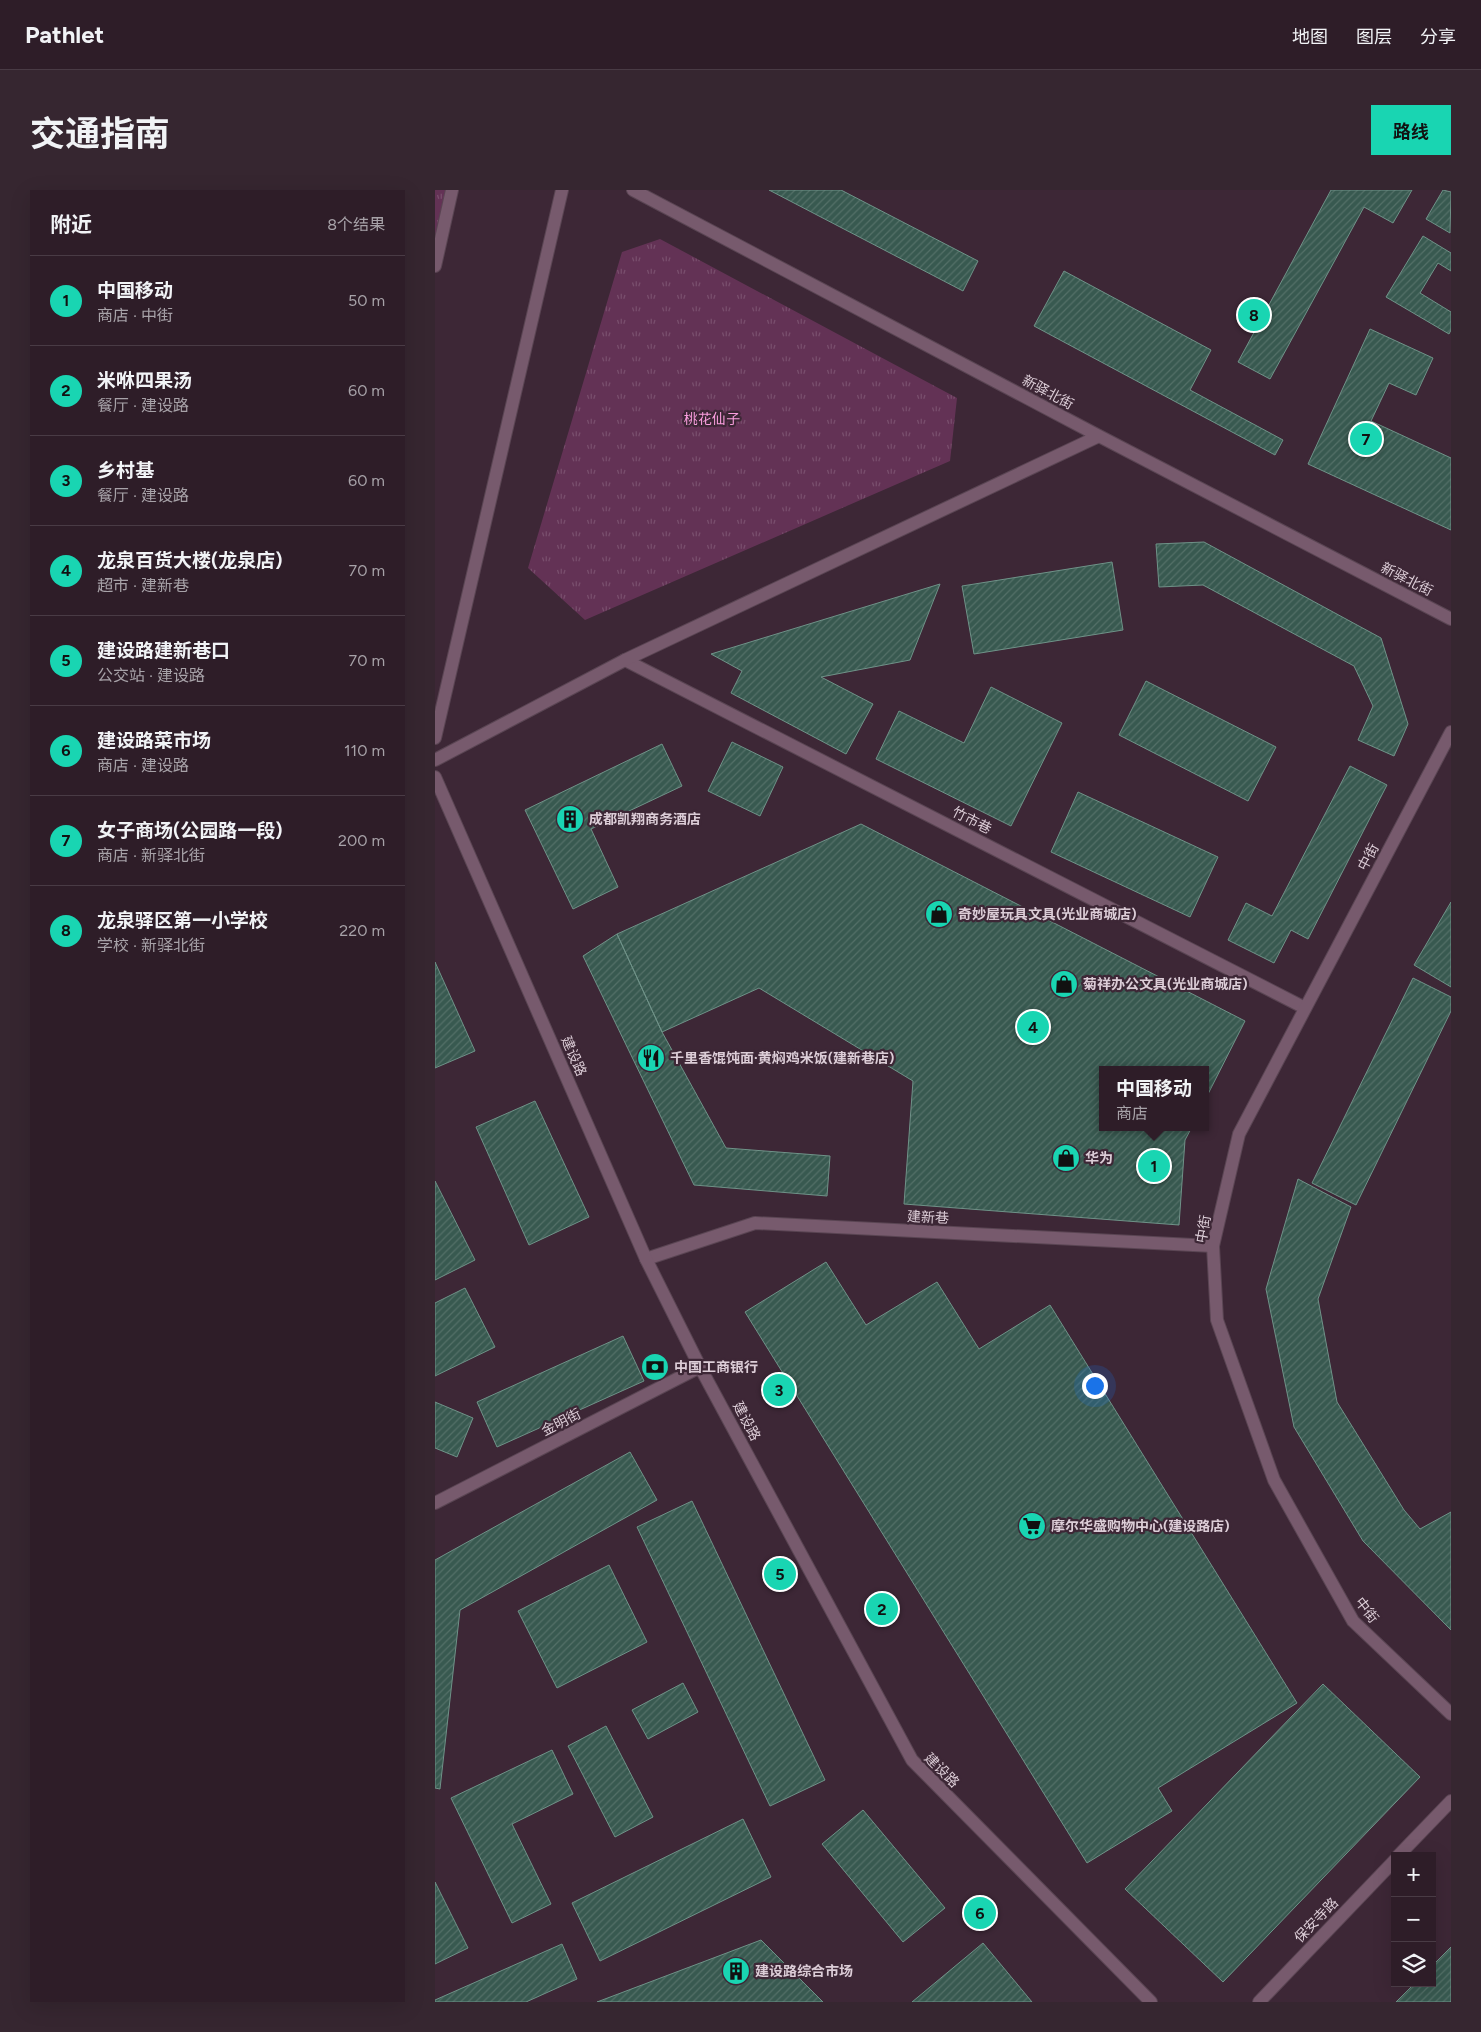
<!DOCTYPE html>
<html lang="zh">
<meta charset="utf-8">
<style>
body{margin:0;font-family:Figtree,"Noto Sans SC",sans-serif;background:#362630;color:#f1f3f6}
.controls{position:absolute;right:15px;bottom:15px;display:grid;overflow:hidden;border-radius:0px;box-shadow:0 5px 20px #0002}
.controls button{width:45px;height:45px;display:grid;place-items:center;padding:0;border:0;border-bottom:1px solid #493b45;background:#2e1d28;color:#f1f3f6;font:25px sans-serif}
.you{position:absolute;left:659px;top:1195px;width:18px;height:18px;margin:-12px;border:4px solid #fff;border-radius:50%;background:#1a73e8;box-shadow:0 0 0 8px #1a73e833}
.badge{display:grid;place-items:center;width:32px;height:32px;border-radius:50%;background:#19d5b2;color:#111;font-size:16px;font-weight:700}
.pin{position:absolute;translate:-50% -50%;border:2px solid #fff;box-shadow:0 1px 5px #0006}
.popup{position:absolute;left:664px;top:876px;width:110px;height:65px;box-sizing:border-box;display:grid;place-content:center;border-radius:0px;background:#2e1d28;filter:drop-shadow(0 1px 4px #0005);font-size:16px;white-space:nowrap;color:#a7a2a8}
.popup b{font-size:19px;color:#f1f3f6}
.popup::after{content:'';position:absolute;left:50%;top:100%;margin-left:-10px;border:10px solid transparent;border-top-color:#2e1d28}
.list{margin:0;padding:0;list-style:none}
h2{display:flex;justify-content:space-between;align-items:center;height:65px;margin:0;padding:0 20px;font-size:21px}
h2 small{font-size:16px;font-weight:400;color:#a7a2a8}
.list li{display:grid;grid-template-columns:32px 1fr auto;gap:15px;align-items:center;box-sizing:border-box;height:90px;padding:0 20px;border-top:1px solid #493b45}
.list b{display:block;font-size:19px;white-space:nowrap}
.list p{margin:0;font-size:16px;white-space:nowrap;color:#a7a2a8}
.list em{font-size:16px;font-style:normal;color:#a7a2a8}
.icon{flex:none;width:28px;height:28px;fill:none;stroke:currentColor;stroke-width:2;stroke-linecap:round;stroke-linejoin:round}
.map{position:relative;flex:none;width:1016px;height:1812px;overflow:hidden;border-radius:0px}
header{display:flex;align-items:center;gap:30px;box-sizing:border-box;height:70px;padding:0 25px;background:#2e1d28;border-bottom:1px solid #493b45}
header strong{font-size:24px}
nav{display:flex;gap:28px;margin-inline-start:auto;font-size:18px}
.intro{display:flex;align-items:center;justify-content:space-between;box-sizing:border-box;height:120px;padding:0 30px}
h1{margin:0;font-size:35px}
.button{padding:12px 22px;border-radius:0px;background:#19d5b2;color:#111;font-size:18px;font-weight:700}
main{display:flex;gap:30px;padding:0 30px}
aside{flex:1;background:#2e1d28;border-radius:0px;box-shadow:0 5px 20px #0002}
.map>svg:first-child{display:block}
</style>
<header>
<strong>Pathlet</strong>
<nav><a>地图</a><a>图层</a><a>分享</a></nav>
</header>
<div class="intro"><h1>交通指南</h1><a class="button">路线</a></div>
<main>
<aside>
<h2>附近<small>8个结果</small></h2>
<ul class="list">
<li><span class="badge">1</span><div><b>中国移动</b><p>商店 · 中街</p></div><em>50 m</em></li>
<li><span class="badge">2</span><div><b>米咻四果汤</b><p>餐厅 · 建设路</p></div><em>60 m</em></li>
<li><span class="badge">3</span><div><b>乡村基</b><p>餐厅 · 建设路</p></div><em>60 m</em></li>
<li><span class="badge">4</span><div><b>龙泉百货大楼(龙泉店)</b><p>超市 · 建新巷</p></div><em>70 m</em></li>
<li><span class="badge">5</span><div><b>建设路建新巷口</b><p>公交站 · 建设路</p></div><em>70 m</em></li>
<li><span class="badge">6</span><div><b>建设路菜市场</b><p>商店 · 建设路</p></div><em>110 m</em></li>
<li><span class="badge">7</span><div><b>女子商场(公园路一段)</b><p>商店 · 新驿北街</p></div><em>200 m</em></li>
<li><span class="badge">8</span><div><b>龙泉驿区第一小学校</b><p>学校 · 新驿北街</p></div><em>220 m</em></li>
</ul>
</aside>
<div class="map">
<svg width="1016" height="1812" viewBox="0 0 1016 1812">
<defs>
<pattern id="park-tufts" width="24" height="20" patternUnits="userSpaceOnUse" patternTransform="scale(1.25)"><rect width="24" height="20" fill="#633255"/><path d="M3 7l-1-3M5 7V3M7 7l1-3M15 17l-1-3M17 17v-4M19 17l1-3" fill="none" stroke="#794e6d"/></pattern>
<pattern id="building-hatch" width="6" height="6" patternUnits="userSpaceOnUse" patternTransform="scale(1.25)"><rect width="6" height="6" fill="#385950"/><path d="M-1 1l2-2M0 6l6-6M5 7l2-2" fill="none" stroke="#547068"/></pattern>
</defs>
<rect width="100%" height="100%" fill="#3d2736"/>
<path fill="url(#park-tufts)" d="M0 0H17L0 76Z
M225 49 522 208 515 271 150 430 93 378 187 62Z"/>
<path fill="url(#building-hatch)" stroke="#6f9288" d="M334 0H406L543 71 528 101Z
M896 0H977L958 33 929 17 835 189 803 172Z
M1008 0 1016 2 1015 43 991 29Z
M988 46 1016 63V81L1003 73 985 103 1016 122V140L1014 144 951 107Z
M629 81 776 160 755 200 848 250 840 265 599 136Z
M935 139 998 168 981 205 954 193 936 231 1016 268V340L873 274Z
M769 352 946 448 973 534 959 566 923 550 938 516 919 476 768 395 724 397 721 354Z
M677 372 688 440 539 464 527 396Z
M505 394 475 470 386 487 438 514 411 564 296 503 307 481 276 464Z
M711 491 841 557 813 611 684 545Z
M556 497 627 533 576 636 441 569 464 521 529 553Z
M297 552 348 577 325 626 273 601Z
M227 554 247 596 156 639 183 697 138 719 90 620Z
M915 576 952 595 873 749 856 740 839 773 793 750 811 713 837 726Z
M643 602 783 667 755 727 616 662Z
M426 634 810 831 770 910V880H668V937H757L750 950 744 1035 469 1014 478 891 324 798 227 842 182 744Z
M1016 712V797L979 775Z
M182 744 227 842 291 958 395 966 392 1006 259 995 148 766Z
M0 772 40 861 0 878Z
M978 788 1016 807V821L921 1015 877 993Z
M100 911 154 1027 94 1055 41 937Z
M863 989 916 1017 883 1109 902 1212 969 1320 985 1339 1016 1322V1440L928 1351 859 1237 831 1099Z
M0 991 40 1070 0 1090Z
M391 1072 431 1135 502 1092 544 1159 615 1115 862 1513 723 1598 737 1621 652 1673 310 1122Z
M30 1098 60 1157 0 1186V1113Z
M188 1146 209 1191 62 1257 42 1212Z
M0 1212 38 1228 22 1267 0 1258Z
M195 1262 222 1310 25 1420 5 1599 0 1598V1370Z
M257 1311 390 1590 335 1616 202 1337Z
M174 1375 212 1452 122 1498 83 1421Z
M248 1493 263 1522 213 1549 197 1520Z
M888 1494 985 1587 788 1792 690 1699Z
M171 1536 218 1627 180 1647 133 1556Z
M117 1560 138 1604 77 1634 116 1714 77 1733 16 1608Z
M428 1620 510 1718 468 1752 387 1654Z
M308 1629 336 1687 165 1771 137 1713Z
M0 1692 33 1758 0 1774Z
M326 1750 388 1812H162Z
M548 1753 597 1812H477Z
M127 1754 142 1789 91 1812H0V1810Z
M1016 1757V1812H961L980 1793H997V1776Z"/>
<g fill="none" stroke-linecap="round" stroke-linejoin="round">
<g stroke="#5a4553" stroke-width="14">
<path id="service" d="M190 470 870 818"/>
</g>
<g stroke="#5a4553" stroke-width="14">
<path id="minor" d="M0 76 17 0
M211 1069 320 1033 778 1056
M0 1313 265 1177"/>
</g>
<g stroke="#5a4553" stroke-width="14">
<path id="tertiary" d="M198 0 664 246 1016 429
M1016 542 804 944 778 1056 782 1130 839 1290 918 1431 1016 1524
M0 548 127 0
M0 570 190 470 664 246
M0 587 211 1069 265 1177 477 1570 716 1812
M963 1666 1016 1611
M824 1812 960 1670"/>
</g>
<use href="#service" stroke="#775a6d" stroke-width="12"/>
<use href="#minor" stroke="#775a6d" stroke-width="12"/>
<use href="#tertiary" stroke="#775a6d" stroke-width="12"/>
</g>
<defs>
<g id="building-disc" transform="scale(1.4375)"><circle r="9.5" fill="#19d5b2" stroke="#3d2736"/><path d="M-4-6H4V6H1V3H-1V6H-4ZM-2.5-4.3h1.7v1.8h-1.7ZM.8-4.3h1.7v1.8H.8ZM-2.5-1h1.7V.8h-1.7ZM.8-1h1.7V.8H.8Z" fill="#111"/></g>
<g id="shop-disc" transform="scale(1.4375)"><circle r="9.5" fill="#19d5b2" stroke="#3d2736"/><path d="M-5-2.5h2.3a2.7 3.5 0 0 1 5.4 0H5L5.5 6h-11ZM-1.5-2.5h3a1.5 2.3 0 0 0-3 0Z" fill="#111"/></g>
<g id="restaurant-disc" transform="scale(1.4375)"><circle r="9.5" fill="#19d5b2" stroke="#3d2736"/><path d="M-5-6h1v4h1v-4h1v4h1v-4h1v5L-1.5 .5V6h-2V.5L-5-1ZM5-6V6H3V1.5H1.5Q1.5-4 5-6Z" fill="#111"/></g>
<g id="bank-disc" transform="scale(1.4375)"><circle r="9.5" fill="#19d5b2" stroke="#3d2736"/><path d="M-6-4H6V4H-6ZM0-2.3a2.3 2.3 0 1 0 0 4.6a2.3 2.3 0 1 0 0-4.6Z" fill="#111"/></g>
<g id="supermarket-disc" transform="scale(1.4375)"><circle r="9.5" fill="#19d5b2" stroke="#3d2736"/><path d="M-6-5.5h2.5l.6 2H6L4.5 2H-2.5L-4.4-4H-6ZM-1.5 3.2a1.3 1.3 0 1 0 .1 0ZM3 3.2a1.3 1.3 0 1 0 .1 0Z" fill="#111"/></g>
</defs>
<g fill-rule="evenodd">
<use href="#building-disc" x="135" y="629"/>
<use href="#shop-disc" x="504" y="724"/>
<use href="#shop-disc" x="629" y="794"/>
<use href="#restaurant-disc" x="216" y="868"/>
<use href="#shop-disc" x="631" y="968"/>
<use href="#bank-disc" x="220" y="1177"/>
<use href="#supermarket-disc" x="597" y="1336"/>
<use href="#building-disc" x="301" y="1781"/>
</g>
<g text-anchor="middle" stroke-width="4.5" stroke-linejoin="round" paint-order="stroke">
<g font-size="14" fill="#dccdd7" stroke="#3d2736">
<text transform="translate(613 202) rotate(28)" y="5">新驿北街</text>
<text transform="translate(972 389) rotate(27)" y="5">新驿北街</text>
<text transform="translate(537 630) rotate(27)" y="5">竹市巷</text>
<text transform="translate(933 667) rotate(-62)" y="5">中街</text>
<text transform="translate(139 866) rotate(66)" y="5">建设路</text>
<text transform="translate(493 1027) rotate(3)" y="5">建新巷</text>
<text transform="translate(768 1039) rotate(-80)" y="5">中街</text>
<text transform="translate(312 1231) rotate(62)" y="5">建设路</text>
<text transform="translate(126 1232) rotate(-27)" y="5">金明街</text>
<text transform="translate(932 1420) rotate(52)" y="5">中街</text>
<text transform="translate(507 1580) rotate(45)" y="5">建设路</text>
<text transform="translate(881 1730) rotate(-46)" y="5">保安寺路</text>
</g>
<g font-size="14" fill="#fa9ede" stroke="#3d2736">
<text x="277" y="234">桃花仙子</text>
</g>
<g font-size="14" font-weight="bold" fill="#dccdd7" stroke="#3d2736" text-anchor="start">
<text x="154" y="634">成都凯翔商务酒店</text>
<text x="523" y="729">奇妙屋玩具文具(光业商城店)</text>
<text x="648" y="799">菊祥办公文具(光业商城店)</text>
<text x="235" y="873">千里香馄饨面·黄焖鸡米饭(建新巷店)</text>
<text x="650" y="973">华为</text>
<text x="239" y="1182">中国工商银行</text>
<text x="616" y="1341">摩尔华盛购物中心(建设路店)</text>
<text x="320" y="1786">建设路综合市场</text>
</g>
</g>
</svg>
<div class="controls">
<button>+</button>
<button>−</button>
<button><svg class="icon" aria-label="layers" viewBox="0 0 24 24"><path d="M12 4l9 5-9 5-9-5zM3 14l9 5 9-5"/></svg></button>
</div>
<div class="you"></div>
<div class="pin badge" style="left:719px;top:976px">1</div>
<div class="popup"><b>中国移动</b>商店</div>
<div class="pin badge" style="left:447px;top:1419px">2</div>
<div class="pin badge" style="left:344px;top:1200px">3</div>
<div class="pin badge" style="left:598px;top:837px">4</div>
<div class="pin badge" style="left:345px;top:1384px">5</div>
<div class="pin badge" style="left:545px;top:1723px">6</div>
<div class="pin badge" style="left:931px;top:249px">7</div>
<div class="pin badge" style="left:819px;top:125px">8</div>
</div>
</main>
